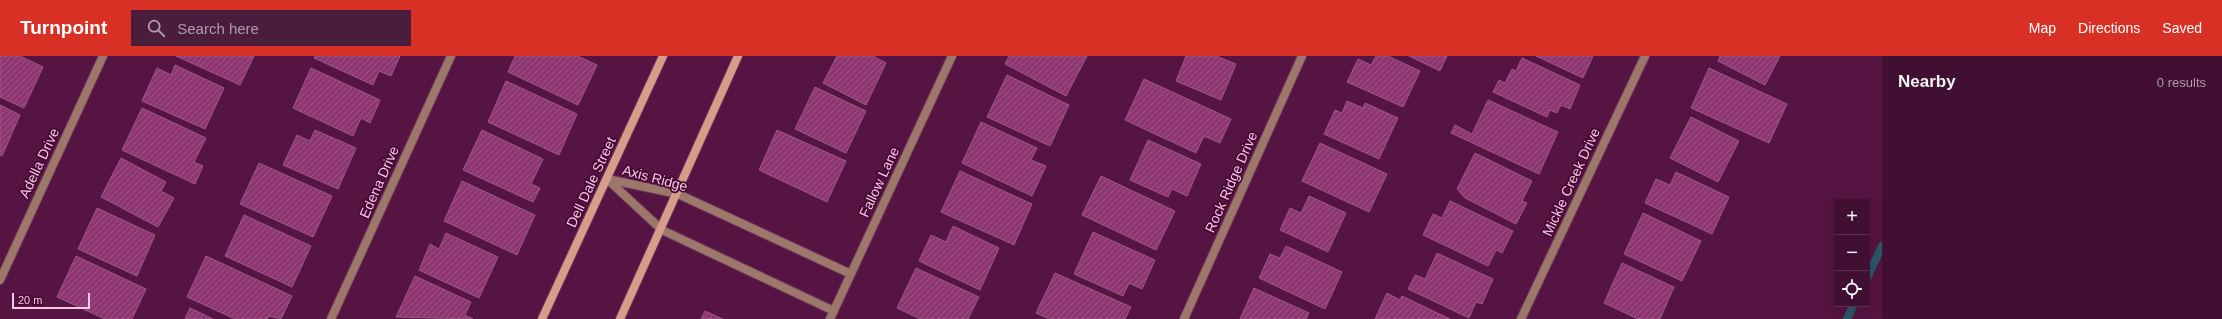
<!DOCTYPE html>
<meta charset="utf-8">
<style>
body{margin:0;font-family:Helvetica,sans-serif;background:#4b1d3d;color:#f1f3f6}
.controls{position:absolute;right:12px;bottom:12px;display:grid;overflow:hidden;border-radius:0px;box-shadow:0 4px 16px #0002}
.controls button{width:36px;height:36px;display:grid;place-items:center;padding:0;border:0;border-bottom:1px solid #592f4d;background:#400f31;color:#f1f3f6;font:20px sans-serif}
.scale{position:absolute;left:12px;bottom:10px;width:78px;box-sizing:border-box;padding-left:4px;border:2px solid #f2cae1;border-top:0;font-size:11px;line-height:14px;white-space:nowrap;color:#f2cae1;-webkit-text-stroke:3px #490736;paint-order:stroke}
.list{margin:0;padding:0;list-style:none}
h2{display:flex;justify-content:space-between;align-items:center;height:52px;margin:0;padding:0 16px;font-size:17px}
h2 small{font-size:13px;font-weight:400;color:#ae9cab}
.icon{flex:none;width:22px;height:22px;fill:none;stroke:currentColor;stroke-width:2;stroke-linecap:round;stroke-linejoin:round}
.map{position:relative;flex:none;width:1882px;height:263px;overflow:hidden}
header{display:flex;align-items:center;gap:24px;box-sizing:border-box;height:56px;padding:0 20px;background:#d93025;color:#fff}
header strong{font-size:19px}
nav{display:flex;gap:22px;margin-inline-start:auto;font-size:14px}
.search{width:280px;height:36px;background:#4b1d3d;display:flex;align-items:center;gap:10px;box-sizing:border-box;padding:0 14px;border-radius:0px;color:#ae9cab;font-size:15px}
main{display:flex}
aside{flex:1;background:#400f31}
.map>svg:first-child{display:block}
</style>
<header>
<strong>Turnpoint</strong>
<div class="search"><svg class="icon" aria-label="search" viewBox="0 0 24 24"><circle cx="10" cy="10" r="6"/><path d="M15 15l6 6"/></svg>Search here</div>
<nav><a>Map</a><a>Directions</a><a>Saved</a></nav>
</header>
<main>
<div class="map">
<svg width="1882" height="263" viewBox="0 0 1882 263">
<defs>
<pattern id="building-hatch" width="6" height="6" patternUnits="userSpaceOnUse"><rect width="6" height="6" fill="#8e3671"/><path d="M-1 1l2-2M0 6l6-6M5 7l2-2" fill="none" stroke="#9e5285"/></pattern>
</defs>
<rect width="100%" height="100%" fill="#551441"/>
<g fill="none" stroke-linecap="round" stroke-linejoin="round">
<path stroke="#2a5767" stroke-width="8" d="M1867 222 1882 190
M1847 263 1854 248"/>
</g>
<path fill="url(#building-hatch)" stroke="#9d5784" d="M0 0H20L43 11 24 52 0 41Z
M176 0H254L240 29Z
M315 0H400L391 20 379 15 373 29 314 2Z
M515 0H578L597 9 578 49 508 16Z
M837 0H873L886 7 866 49 823 27Z
M1009 0H1087L1066 40 1005 8Z
M1186 0H1216L1236 8 1221 44 1176 25Z
M1376 0H1388L1420 15 1403 51 1347 26 1358 3 1371 9Z
M1409 0H1447L1440 15Z
M1536 0H1593L1583 22Z
M1720 0H1780L1765 29 1718 5Z
M1522 2 1580 29 1570 53 1561 49 1557 57 1550 54 1547 61 1493 36 1499 24 1505 27 1512 13 1516 15Z
M175 9 224 32 205 73 142 45 157 12 171 19Z
M311 12 380 44 370 67 361 62 353 80 293 52Z
M1709 12 1787 48 1769 87 1691 52Z
M1007 19 1069 49 1050 90 987 61Z
M1144 23 1231 63 1220 87 1204 80 1196 97 1125 64Z
M506 25 577 58 559 99 488 66Z
M815 31 866 55 846 97 795 73Z
M1488 44 1558 76 1539 118 1451 77 1455 69 1472 78Z
M1347 45 1363 52 1365 47 1398 62 1379 103 1324 78 1335 54 1342 57Z
M0 49 20 59 2 100 0 99Z
M142 52 206 82 194 106 203 110 195 128 122 94Z
M1691 61 1739 85 1718 126 1670 102Z
M981 66 1037 92 1031 104 1046 110 1032 140 962 107Z
M315 74 356 92 338 133 283 109 297 79 310 85Z
M482 74 543 103 531 128 540 132 533 146 463 114Z
M777 74 846 105 827 146 759 114Z
M1148 84 1201 108 1187 140 1172 133 1168 141 1130 124Z
M1320 87 1387 118 1369 156 1302 125Z
M1475 97 1532 125 1522 145 1527 147 1516 168 1465 142 1457 133Z
M121 102 166 126 161 135 174 142 158 171 101 141Z
M259 107 332 140 313 181 240 148Z
M960 115 1032 148 1014 189 941 156Z
M1676 116 1729 141 1712 178 1645 147 1656 123 1670 129Z
M1101 120 1175 155 1156 194 1082 159Z
M462 125 535 159 517 199 444 165Z
M1309 140 1346 157 1328 196 1280 174 1290 152 1301 157Z
M1450 145 1513 175 1502 197 1496 194 1488 210 1423 179 1433 158 1442 162Z
M97 152 155 179 137 220 78 193Z
M1643 157 1701 185 1682 225 1624 198Z
M244 159 311 190 292 231 225 200Z
M953 170 999 192 980 234 919 205 931 179 946 186Z
M1093 176 1155 204 1142 233 1129 227 1123 240 1074 218Z
M446 177 498 201 479 242 419 214 430 188 439 193Z
M1286 190 1342 216 1325 253 1259 222 1270 198 1280 202Z
M1437 197 1493 223 1482 248 1476 246 1469 262 1408 233 1415 219 1425 223Z
M76 200 146 233 132 263H105L57 241Z
M206 200 292 240 281 263 269 260 267 263H235L187 241Z
M1622 207 1674 231 1660 263H1638L1604 247Z
M916 212 979 241 968 263H920L897 252Z
M1055 217 1131 251 1125 263H1049L1036 257Z
M415 220 471 246 465 259 473 263 396 261Z
M1254 232 1309 257 1306 263H1240Z
M1387 237 1400 244 1402 240 1450 263H1375Z
M190 252 213 263H185Z
M705 255 723 263H701Z"/>
<g fill="none" stroke-linecap="round" stroke-linejoin="round">
<g stroke="#71355e" stroke-width="10">
<path id="minor" d="M607 123 662 174 834 255
M607 123 678 138 851 218
M0 224 103 0
M331 263 451 0
M830 263 952 0
M1184 263 1302 0
M1521 263 1645 0"/>
</g>
<g stroke="#71355e" stroke-width="10">
<path id="secondary" d="M542 263 663 0
M620 263 738 0"/>
</g>
<use href="#minor" stroke="#9b786a" stroke-width="8"/>
<use href="#secondary" stroke="#d69e88" stroke-width="8"/>
</g>
<g text-anchor="middle" stroke-width="3.5" stroke-linejoin="round" paint-order="stroke">
<g font-size="14" fill="#f2cae1" stroke="#490736">
<text transform="translate(39 107) rotate(-65)" y="5">Adella Drive</text>
<text transform="translate(655 122) rotate(15)" y="5">Axis Ridge</text>
<text transform="translate(379 126) rotate(-66)" y="5">Edena Drive</text>
<text transform="translate(591 126) rotate(-65)" y="5">Dell Dale Street</text>
<text transform="translate(879 126) rotate(-65)" y="5">Fallow Lane</text>
<text transform="translate(1231 126) rotate(-66)" y="5">Rock Ridge Drive</text>
<text transform="translate(1571 126) rotate(-65)" y="5">Mickle Creek Drive</text>
</g>
</g>
</svg>
<div class="controls">
<button>+</button>
<button>−</button>
<button><svg class="icon" aria-label="locate" viewBox="0 0 24 24"><circle cx="12" cy="12" r="6"/><path d="M12 2v4M12 18v4M2 12h4M18 12h4"/></svg></button>
</div>
<div class="scale">20 m</div>
</div>
<aside>
<h2>Nearby<small>0 results</small></h2>
<ul class="list">
</ul>
</aside>
</main>
